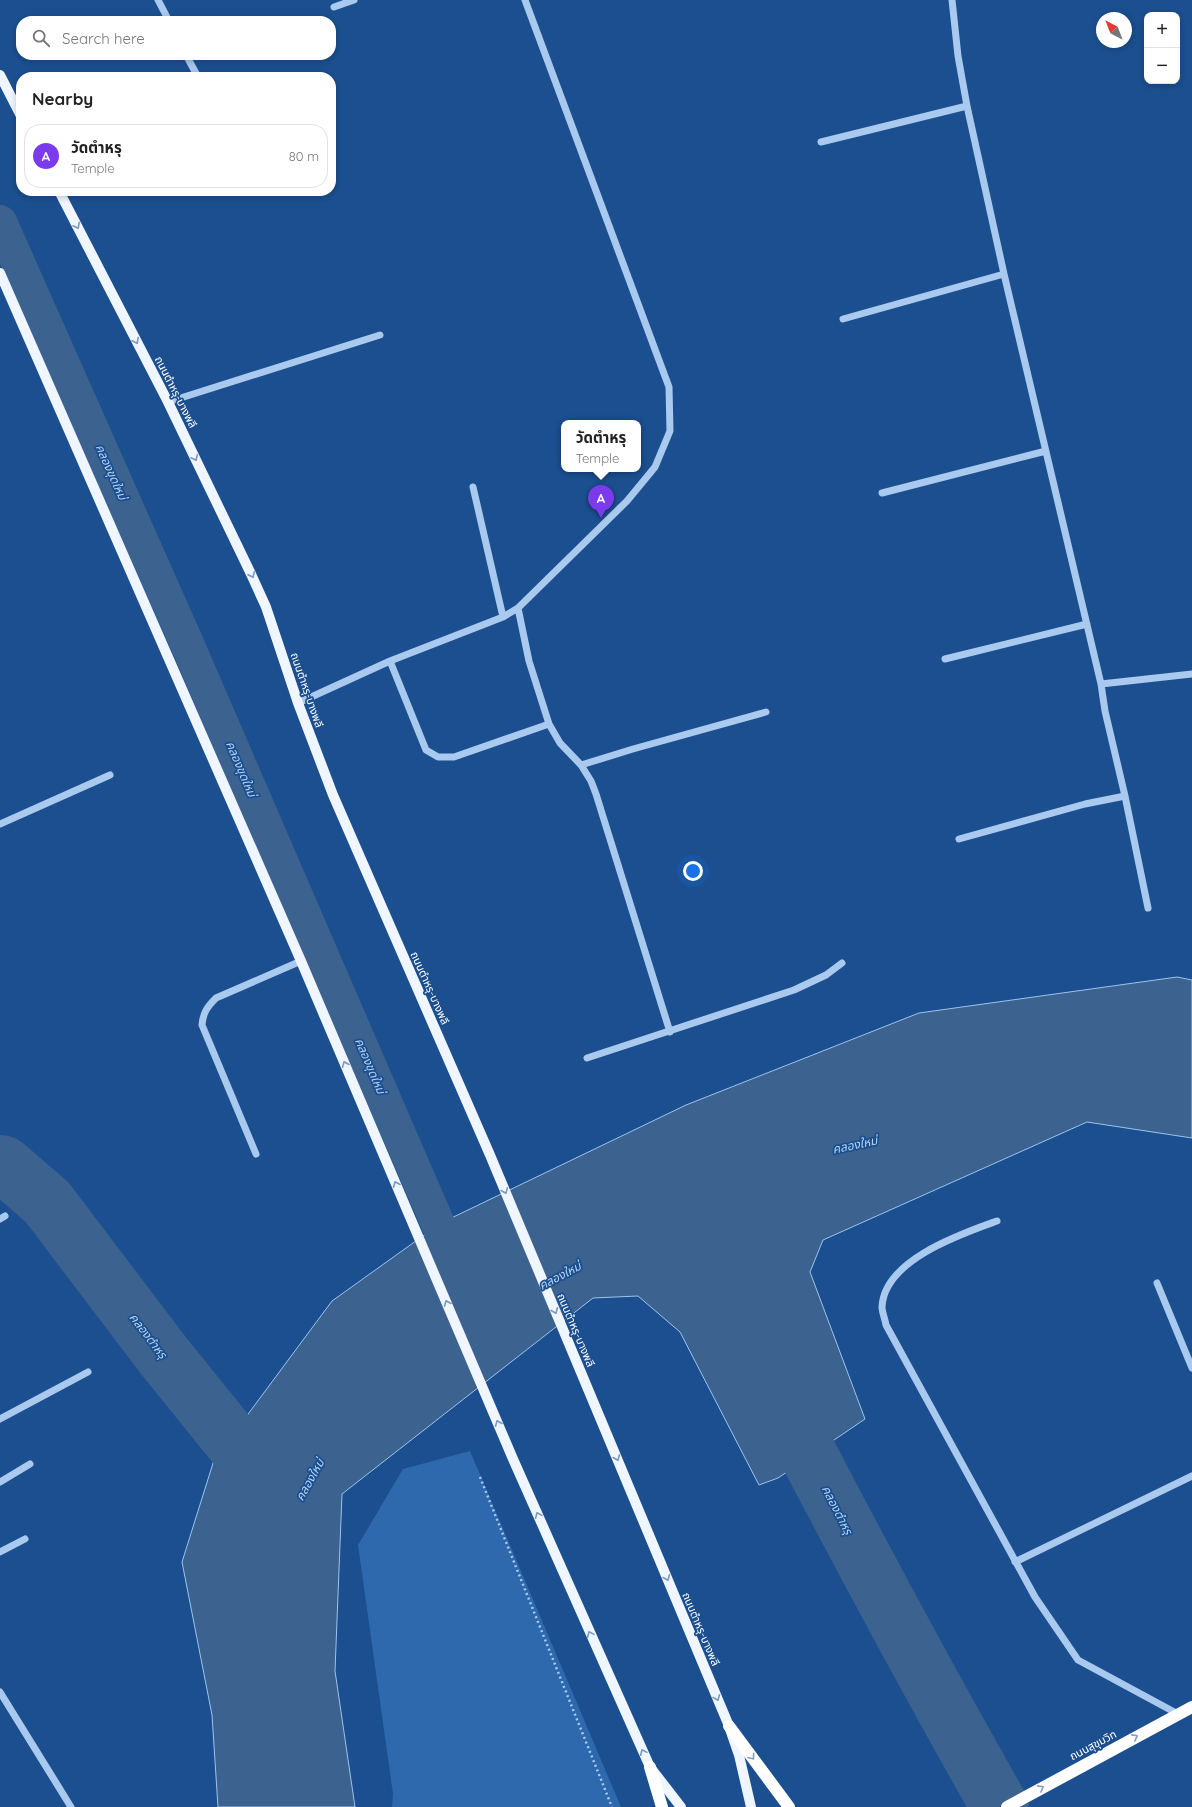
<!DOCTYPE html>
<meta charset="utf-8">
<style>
body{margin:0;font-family:Quicksand,"Noto Sans Thai",sans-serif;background:#f2f2f2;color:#222}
.controls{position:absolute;right:12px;top:12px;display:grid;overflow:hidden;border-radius:8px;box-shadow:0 2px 6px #0003}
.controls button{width:36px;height:36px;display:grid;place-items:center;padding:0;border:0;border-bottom:1px solid #e0e0e0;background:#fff;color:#222;font:20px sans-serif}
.compass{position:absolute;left:1096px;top:12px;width:36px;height:36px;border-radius:50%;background:#fff;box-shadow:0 2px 6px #0003;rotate:318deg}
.you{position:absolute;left:693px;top:871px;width:14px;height:14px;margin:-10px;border:3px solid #fff;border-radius:50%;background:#1a73e8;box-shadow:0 0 0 6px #1a73e833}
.badge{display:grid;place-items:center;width:26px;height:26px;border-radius:50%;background:#7c3aed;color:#fff;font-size:13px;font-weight:700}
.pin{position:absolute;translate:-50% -33px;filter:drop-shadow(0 1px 2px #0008)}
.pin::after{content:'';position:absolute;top:21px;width:14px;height:12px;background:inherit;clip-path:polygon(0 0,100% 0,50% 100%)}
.popup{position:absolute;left:561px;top:420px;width:80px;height:52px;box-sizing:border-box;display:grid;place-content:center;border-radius:8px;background:#fff;filter:drop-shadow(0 1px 3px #0005);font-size:13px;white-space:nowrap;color:#767676}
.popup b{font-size:15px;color:#222}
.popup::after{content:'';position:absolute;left:50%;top:100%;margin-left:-8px;border:8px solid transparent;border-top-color:#fff}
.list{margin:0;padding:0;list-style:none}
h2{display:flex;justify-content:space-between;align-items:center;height:52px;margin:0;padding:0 16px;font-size:17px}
h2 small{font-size:13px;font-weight:400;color:#767676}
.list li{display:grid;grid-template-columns:26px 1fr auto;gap:12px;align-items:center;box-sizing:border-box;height:64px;margin:0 8px 8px;padding:0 8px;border:1px solid #e0e0e0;border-radius:16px}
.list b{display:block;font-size:15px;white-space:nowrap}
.list p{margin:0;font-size:13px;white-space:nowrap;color:#767676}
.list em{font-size:13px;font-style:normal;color:#767676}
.icon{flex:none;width:22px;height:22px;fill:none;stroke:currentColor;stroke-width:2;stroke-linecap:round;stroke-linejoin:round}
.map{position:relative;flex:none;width:1192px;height:1807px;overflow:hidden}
.search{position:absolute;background:#fff;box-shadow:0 2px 6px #0003;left:16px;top:16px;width:320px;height:44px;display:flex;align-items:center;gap:10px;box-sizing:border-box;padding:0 14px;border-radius:16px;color:#767676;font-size:15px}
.panel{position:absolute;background:#fff;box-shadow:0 2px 6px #0003;left:16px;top:72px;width:320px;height:124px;border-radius:16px}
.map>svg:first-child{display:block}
</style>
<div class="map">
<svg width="1192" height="1807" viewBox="0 0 1192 1807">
<rect width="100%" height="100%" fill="#1b4f8f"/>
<path fill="#2e69ad" d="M470 1451 621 1807H392L393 1794 358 1545 403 1469Z"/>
<path fill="#3c6290" stroke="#9cc4f0" d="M1177 977 1192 980V1138L1087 1122 823 1240 810 1272 865 1419 778 1478 759 1485 680 1332 638 1296 593 1298 342 1494 335 1671 355 1807H218L212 1715 182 1562 214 1460 332 1301 441 1223 686 1105 919 1013Z"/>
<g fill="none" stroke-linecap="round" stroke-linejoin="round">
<path stroke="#3c6290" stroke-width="34" d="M0 222 185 639 457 1268"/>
<path stroke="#3c6290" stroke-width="58" d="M0 1164 4 1165 47 1202 163 1355 281 1501
M773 1386C846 1528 921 1668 1000 1807"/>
<path stroke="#a9c9ee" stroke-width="2.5" stroke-dasharray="2 3" stroke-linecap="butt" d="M480 1477 612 1807"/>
<path stroke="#a9c9ee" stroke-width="7" d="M158 0 169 21
M952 0 958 56 967 106 1004 274 1101 684 1105 711 1125 796 1085 804 959 839
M334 7 354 0
M186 55 198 77
M821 142 967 106
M843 319 1004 274
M168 402 380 335
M473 487 503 617
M882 493 1046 451
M518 608 627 501 655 467 670 431 669 387 525 0
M945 659 1087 624
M390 661 426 750 438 757H454L549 724
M1101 684 1192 674
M298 703 390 661 503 617 518 608 529 661 549 724 560 743 581 765 591 781 596 794 670 1032
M581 765 633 749 766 712
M1125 796 1148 908
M0 824 110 775
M587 1058 794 990 826 975 842 963
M256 1154 202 1025C203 1013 207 1007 216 998L301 961
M0 1219 5 1216
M997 1221C961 1234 884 1260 882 1307 882 1312 885 1319 886 1325L1035 1597 1078 1660 1178 1714
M1157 1283 1192 1368
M0 1419 88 1372
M0 1482 30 1464
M0 1552 25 1539
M1015 1562 1192 1476
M0 1692 71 1807"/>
<path stroke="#f0f6ff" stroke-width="10" d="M0 75 21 116
M59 191 168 402 251 574 266 607 298 703 333 795 490 1155 729 1726 739 1755 751 1807
M0 273 301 961 513 1459 650 1767 681 1807"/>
<path stroke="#fff" stroke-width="12" d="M729 1726 789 1807
M650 1767 662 1807
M1007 1807 1192 1707"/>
</g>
<defs><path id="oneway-chevron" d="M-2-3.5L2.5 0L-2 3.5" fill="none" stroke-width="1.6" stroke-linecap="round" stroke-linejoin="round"/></defs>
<g stroke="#7b9ac1">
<use href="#oneway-chevron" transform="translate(77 226) rotate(63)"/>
<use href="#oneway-chevron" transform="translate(136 341) rotate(63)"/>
<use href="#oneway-chevron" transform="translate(195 458) rotate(64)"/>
<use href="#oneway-chevron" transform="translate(252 575) rotate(65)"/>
<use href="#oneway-chevron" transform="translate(345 1064) rotate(-113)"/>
<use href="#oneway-chevron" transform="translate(396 1184) rotate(-113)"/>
<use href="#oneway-chevron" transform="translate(505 1191) rotate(67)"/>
<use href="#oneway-chevron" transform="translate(447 1303) rotate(-113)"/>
<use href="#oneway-chevron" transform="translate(555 1311) rotate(67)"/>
<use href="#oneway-chevron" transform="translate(498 1423) rotate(-113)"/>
<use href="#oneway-chevron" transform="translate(617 1458) rotate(67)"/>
<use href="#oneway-chevron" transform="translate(538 1515) rotate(-114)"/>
<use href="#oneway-chevron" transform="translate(667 1578) rotate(67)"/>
<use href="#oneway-chevron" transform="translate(590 1634) rotate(-114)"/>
<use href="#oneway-chevron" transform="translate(717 1698) rotate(67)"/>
<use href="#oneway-chevron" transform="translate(643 1752) rotate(-114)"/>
</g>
<g stroke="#829ec1">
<use href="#oneway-chevron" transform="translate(1135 1737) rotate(-28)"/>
<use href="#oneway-chevron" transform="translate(752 1757) rotate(53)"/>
<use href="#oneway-chevron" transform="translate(1041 1788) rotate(-29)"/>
</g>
<g text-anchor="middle" stroke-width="3.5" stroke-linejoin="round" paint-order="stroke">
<g font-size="11" fill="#fff" stroke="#1b4f8f">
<text transform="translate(176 392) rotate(63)" y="4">ถนนตำหรุ-บางพลี</text>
<text transform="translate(307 690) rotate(71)" y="4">ถนนตำหรุ-บางพลี</text>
<text transform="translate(430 988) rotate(66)" y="4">ถนนตำหรุ-บางพลี</text>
<text transform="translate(576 1330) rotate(67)" y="4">ถนนตำหรุ-บางพลี</text>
<text transform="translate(701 1629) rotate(67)" y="4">ถนนตำหรุ-บางพลี</text>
<text transform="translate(1093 1745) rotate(-28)" y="4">ถนนสุขุมวิท</text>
</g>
<g font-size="12" font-style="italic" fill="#b5d3f5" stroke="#1b4f8f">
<text transform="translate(111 472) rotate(66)" y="4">คลองขุดใหม่</text>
<text transform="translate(241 769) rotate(67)" y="4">คลองขุดใหม่</text>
<text transform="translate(370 1066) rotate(67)" y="4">คลองขุดใหม่</text>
<text transform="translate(855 1145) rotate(-12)" y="4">คลองใหม่</text>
<text transform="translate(560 1276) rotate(-28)" y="4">คลองใหม่</text>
<text transform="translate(148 1336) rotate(53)" y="4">คลองตำหรุ</text>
<text transform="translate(310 1480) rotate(-61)" y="4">คลองใหม่</text>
<text transform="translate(837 1510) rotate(63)" y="4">คลองตำหรุ</text>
</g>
</g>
</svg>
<div class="controls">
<button>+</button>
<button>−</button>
</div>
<svg class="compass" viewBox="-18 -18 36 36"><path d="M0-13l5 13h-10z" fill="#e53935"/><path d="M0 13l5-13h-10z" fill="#767676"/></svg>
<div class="you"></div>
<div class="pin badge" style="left:601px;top:518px">A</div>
<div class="popup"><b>วัดตำหรุ</b>Temple</div>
<div class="search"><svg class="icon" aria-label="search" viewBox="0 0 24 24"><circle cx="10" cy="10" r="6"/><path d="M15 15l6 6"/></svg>Search here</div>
<section class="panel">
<h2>Nearby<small></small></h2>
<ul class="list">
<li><span class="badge">A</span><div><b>วัดตำหรุ</b><p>Temple</p></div><em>80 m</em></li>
</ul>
</section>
</div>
